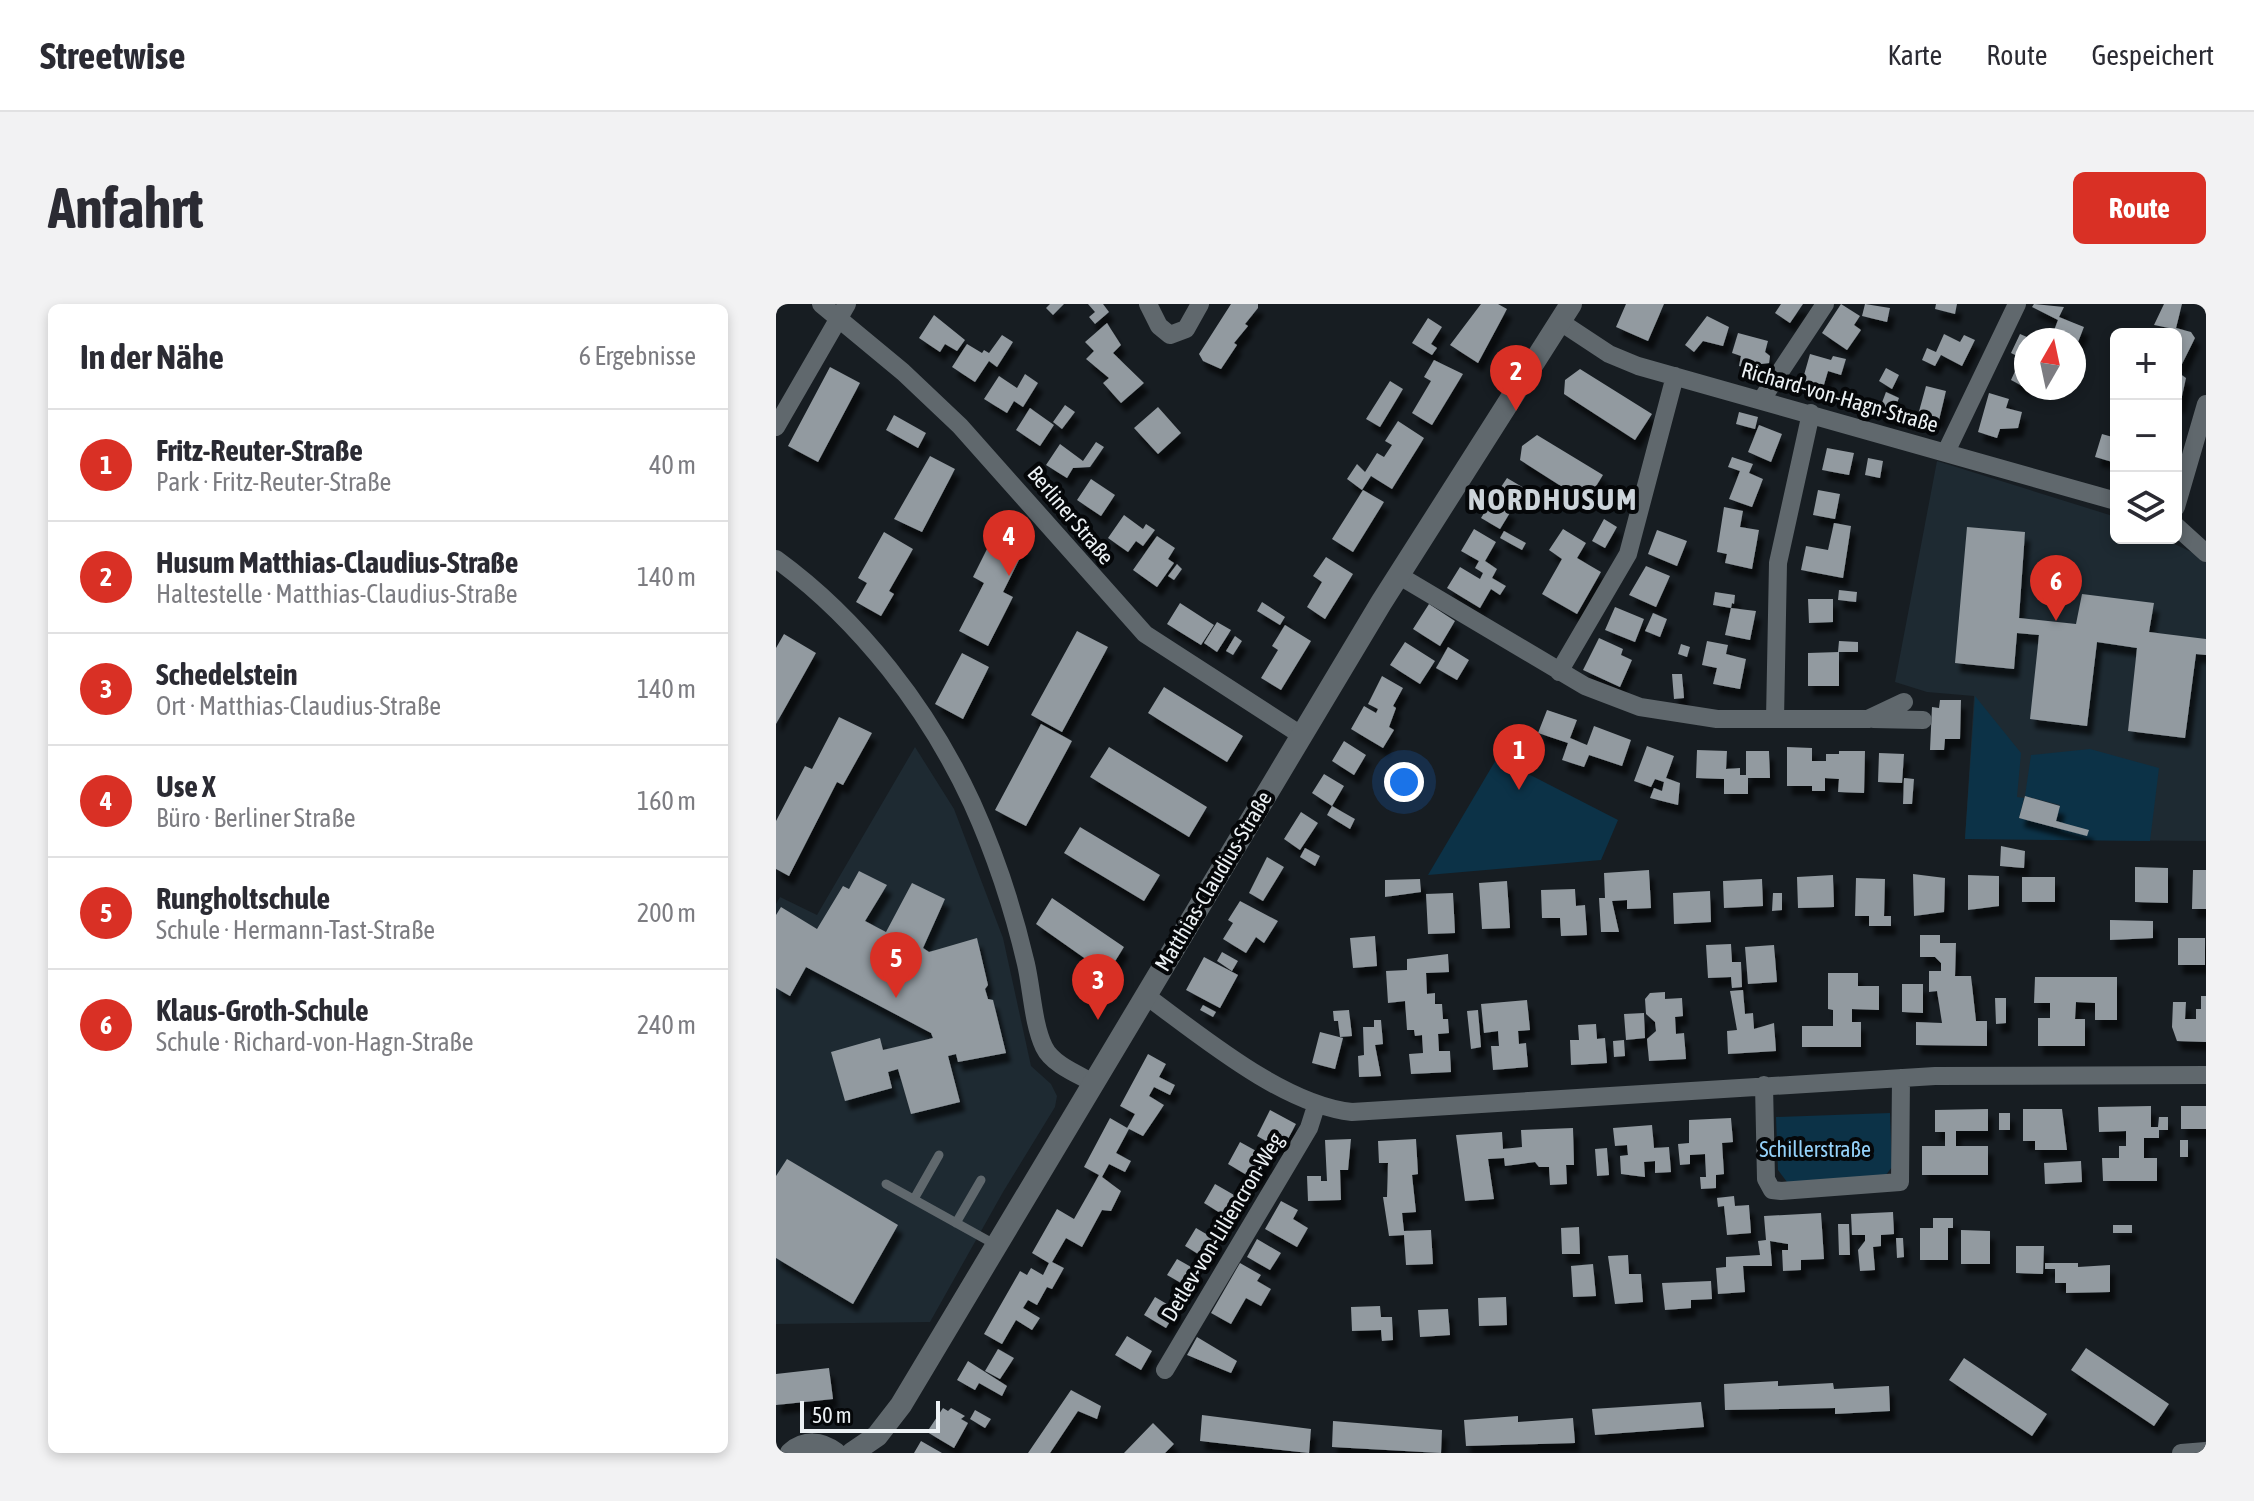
<!DOCTYPE html>
<html lang="de">
<meta charset="utf-8">
<style>
body{margin:0;font-family:"Asap Condensed",sans-serif;background:#f2f2f3;color:#2b2b33}
.controls{position:absolute;right:24px;top:24px;display:grid;overflow:hidden;border-radius:12px;box-shadow:0 4px 12px #0003}
.controls button{width:72px;height:72px;display:grid;place-items:center;padding:0;border:0;border-bottom:2px solid #e1e1e2;background:#fff;color:#2b2b33;font:40px sans-serif}
.compass{position:absolute;left:1238px;top:24px;width:72px;height:72px;border-radius:50%;background:#fff;box-shadow:0 4px 12px #0003;rotate:9deg}
.scale{position:absolute;left:24px;bottom:20px;width:140px;box-sizing:border-box;padding-left:8px;border:4px solid #ecf1f4;border-top:0;font-size:22px;line-height:28px;white-space:nowrap;color:#ecf1f4;-webkit-text-stroke:6px #050709;paint-order:stroke}
.you{position:absolute;left:628px;top:478px;width:28px;height:28px;margin:-20px;border:6px solid #fff;border-radius:50%;background:#1a73e8;box-shadow:0 0 0 12px #1a73e833}
.badge{display:grid;place-items:center;width:52px;height:52px;border-radius:50%;background:#d93025;color:#fff;font-size:26px;font-weight:700}
.pin{position:absolute;translate:-50% -66px;filter:drop-shadow(0 2px 4px #0008)}
.pin::after{content:'';position:absolute;top:42px;width:28px;height:24px;background:inherit;clip-path:polygon(0 0,100% 0,50% 100%)}
.list{margin:0;padding:0;list-style:none}
h2{display:flex;justify-content:space-between;align-items:center;height:104px;margin:0;padding:0 32px;font-size:34px}
h2 small{font-size:26px;font-weight:400;color:#7c7c81}
.list li{display:grid;grid-template-columns:52px 1fr auto;gap:24px;align-items:center;box-sizing:border-box;height:112px;padding:0 32px;border-top:2px solid #e1e1e2}
.list b{display:block;font-size:30px;white-space:nowrap}
.list p{margin:0;font-size:26px;white-space:nowrap;color:#7c7c81}
.list em{font-size:26px;font-style:normal;color:#7c7c81}
.icon{flex:none;width:44px;height:44px;fill:none;stroke:currentColor;stroke-width:2;stroke-linecap:round;stroke-linejoin:round}
.map{position:relative;flex:none;width:1430px;height:1149px;overflow:hidden;border-radius:12px}
header{display:flex;align-items:center;gap:48px;box-sizing:border-box;height:112px;padding:0 40px;background:#fff;border-bottom:2px solid #e1e1e2}
header strong{font-size:38px}
nav{display:flex;gap:44px;margin-inline-start:auto;font-size:28px}
.intro{display:flex;align-items:center;justify-content:space-between;box-sizing:border-box;height:192px;padding:0 48px}
h1{margin:0;font-size:56px}
.button{padding:20px 36px;border-radius:12px;background:#d93025;color:#fff;font-size:28px;font-weight:700}
main{display:flex;gap:48px;padding:0 48px}
aside{flex:1;background:#fff;border-radius:12px;box-shadow:0 4px 12px #0003}
.map>svg:first-child{display:block}
</style>
<header>
<strong>Streetwise</strong>
<nav><a>Karte</a><a>Route</a><a>Gespeichert</a></nav>
</header>
<div class="intro"><h1>Anfahrt</h1><a class="button">Route</a></div>
<main>
<aside>
<h2>In der Nähe<small>6 Ergebnisse</small></h2>
<ul class="list">
<li><span class="badge">1</span><div><b>Fritz-Reuter-Straße</b><p>Park · Fritz-Reuter-Straße</p></div><em>40 m</em></li>
<li><span class="badge">2</span><div><b>Husum Matthias-Claudius-Straße</b><p>Haltestelle · Matthias-Claudius-Straße</p></div><em>140 m</em></li>
<li><span class="badge">3</span><div><b>Schedelstein</b><p>Ort · Matthias-Claudius-Straße</p></div><em>140 m</em></li>
<li><span class="badge">4</span><div><b>Use X</b><p>Büro · Berliner Straße</p></div><em>160 m</em></li>
<li><span class="badge">5</span><div><b>Rungholtschule</b><p>Schule · Hermann-Tast-Straße</p></div><em>200 m</em></li>
<li><span class="badge">6</span><div><b>Klaus-Groth-Schule</b><p>Schule · Richard-von-Hagn-Straße</p></div><em>240 m</em></li>
</ul>
</aside>
<div class="map">
<svg width="1430" height="1149" viewBox="0 0 1430 1149">
<defs>
<filter id="shadow"><feDropShadow dx="5" dy="9" stdDeviation="2" flood-color="#0009"/></filter>
</defs>
<rect width="100%" height="100%" fill="#171d22"/>
<path fill="#1e2a32" d="M1161 157 1340 213V234H1386L1430 255V537L1189 535 1198 392 1151 388 1119 378Z
M139 443 178 505 227 634 255 762 275 780 281 792 279 803 227 888 154 1018 0 1020V600L4 593 41 611Z"/>
<path fill="#0c3247" d="M1199 392 1245 449 1241 493 1248 494 1243 514 1311 532 1312 526 1280 517 1284 501 1249 492 1255 451 1314 445 1383 464 1374 537 1189 535Z
M721 454 842 516 825 556 652 571Z
M1114 809 1116 863 1106 876 1011 878 1002 866 1000 813Z"/>
<path fill="#929aa0" filter="url(#shadow)" d="M274 0H288L277 11 270 4Z
M312 0H327L333 8 319 20 313 13 319 8Z
M455 0H482V4L469 20 472 22 458 39 461 41 445 65 427 57 423 50Z
M705 0H722L731 5 702 59 674 41Z
M850 0H888L872 37 840 23Z
M1005 0H1027L1014 19 999 9Z
M1065 0 1084 12 1078 21 1085 26 1071 46 1046 29Z
M1089 0 1114 4 1111 18 1086 12Z
M1160 0H1181L1179 10 1159 5Z
M1258 0 1288 3 1283 13 1308 23 1302 38 1292 34 1265 36 1270 25 1277 29 1282 16 1256 3Z
M1388 0H1406L1400 24 1415 28 1419 34 1405 62 1400 61V30H1392L1393 24 1378 21Z
M158 11 189 36 181 47 169 40 164 48 143 34Z
M931 12 953 23 947 42 927 37 918 48 909 41Z
M652 14 666 23 655 40 661 44 656 51 636 39Z
M331 19 345 41 337 49 368 79 345 99 327 79 333 74 310 55 318 47 309 38Z
M962 29 992 37 989 48 994 52 993 59 985 60 979 71 975 65 963 62 965 52 956 49Z
M1168 30 1184 38 1188 31 1199 36 1186 62 1165 51 1159 62 1146 56 1151 44 1160 48Z
M1244 30 1258 36H1250V84L1235 76 1245 54 1235 49Z
M226 31 237 38 221 63 213 57 199 78 176 63 191 40 206 49 208 46 213 49Z
M1034 50 1055 56 1057 52 1070 55 1065 71 1052 67 1047 84 1026 78Z
M658 56 687 70 656 121 636 109 655 77 648 73Z
M54 63 84 79 42 158 12 142Z
M1110 64 1123 71 1116 85 1103 77Z
M804 65 876 110 859 136 788 90 789 76Z
M1400 67 1410 74 1404 101 1400 100Z
M249 70 262 79 247 103 238 97 231 109 208 95 223 72 241 84Z
M614 77 627 85 604 123 590 115Z
M1150 82 1170 87 1163 116 1142 111Z
M1110 88 1123 94 1115 114 1102 109Z
M1213 89 1233 95 1230 104 1246 108 1242 124 1224 125 1221 134 1202 128Z
M289 101 299 108 286 125 277 118Z
M382 103 405 129 382 150 358 124Z
M254 104 278 121 264 142 240 126Z
M963 108 982 113 979 125 960 120Z
M118 111 150 129 142 144 110 126Z
M622 117 648 134 616 185 595 172 586 186 571 175 581 160 589 168 601 149 608 153 616 141 609 137Z
M983 121 1006 130 995 158 972 148Z
M1326 130 1340 134V159L1319 153Z
M761 131 827 171 810 198 744 156 746 142Z
M320 138 328 143 314 163 297 164 291 174 270 161 284 140 307 157Z
M1051 144 1078 149 1073 171 1046 166Z
M154 152 179 165 146 228 118 215Z
M956 153 977 160 973 169 987 175 976 203 953 195 964 167 952 163Z
M1092 154 1107 157 1104 174 1089 171Z
M731 174 748 184 742 193 725 183Z
M315 175 339 191 325 212 301 196Z
M587 186 608 198 577 248 556 235Z
M1042 186 1064 190 1059 215 1037 211Z
M716 196 735 207 724 225 705 214Z
M948 203 967 207 964 223 983 226 976 265 949 259 951 250 941 248Z
M348 211 367 225 370 220 379 226 367 242 360 237 352 248 332 234Z
M828 215 841 223 829 244 816 237Z
M1058 219 1075 222 1067 274 1025 266 1030 242 1052 246Z
M1191 223 1249 228 1243 314 1300 320 1306 290 1378 299 1373 328 1430 335V351L1420 350 1409 434 1352 427 1361 344 1321 338 1311 422 1254 415 1263 331 1241 329 1238 365 1179 359Z
M698 225 720 238 709 257 721 265 716 274 730 282 724 291 715 285 704 304 671 284 684 263 704 275 707 269 699 264 703 257 685 247Z
M787 225 810 239 801 254 825 268 801 310 766 290 786 255 773 246Z
M881 226 911 237 901 262 872 250Z
M220 227 250 242 227 288 237 293 212 342 183 327 208 279 197 273Z
M728 227 750 239 746 246 724 234Z
M108 228 137 245 113 287 118 290 105 312 80 298 91 279 82 274Z
M381 232 399 244 392 255 398 259 381 283 357 266Z
M550 253 577 270 549 315 531 303 546 278 537 272Z
M401 260 406 265 398 276 392 272Z
M870 262 894 272 880 303 853 291Z
M1063 286 1081 288 1080 298 1062 296Z
M939 288 959 291 958 300 956 299 955 304 980 307 974 336 949 331 955 304 937 301Z
M1032 295H1057V318L1033 319Z
M486 298 509 313 504 321 481 307Z
M404 299 438 321 425 341 391 320Z
M653 300 679 317 664 342 637 325Z
M839 303 868 315 859 338 829 326Z
M877 309 891 315 884 333 869 327Z
M441 318 455 326 441 348 428 339Z
M509 321 535 337 505 386 485 374 502 346 496 342Z
M301 327 332 343 286 428 255 411Z
M8 330 40 349 0 420V344Z
M459 332 466 337 457 351 450 347Z
M823 334 847 345 845 351 856 356 844 383 807 366Z
M931 337 952 341 950 350 970 355 964 385 937 380 941 364 926 361Z
M1063 337 1082 338V348H1062Z
M629 338 659 357 644 380 614 361Z
M905 340 914 343 911 353 902 350Z
M672 343 693 356 681 376 660 364Z
M1063 348V382H1032V349Z
M186 349 213 363 187 415 159 400Z
M896 370H906L908 394 898 395Z
M606 372 627 384 617 402 620 404 613 423 618 426 607 444 575 425 588 402 600 409 602 405 592 400Z
M388 383 467 432 451 458 372 409Z
M1164 396H1185L1184 435H1169L1168 446H1154L1156 403 1163 404Z
M771 406 801 416 794 434 811 441 818 422 855 436 846 462 813 451 808 463 786 456 792 439 762 429Z
M63 413 96 429 67 481 61 478 13 572 0 565V517L29 462 36 465Z
M265 420 296 437 250 522 219 506Z
M568 437 590 451 578 471 556 457Z
M871 442 898 452 890 474 904 479 902 501 874 494 878 484 886 487 888 478 879 475 875 483 858 477Z
M333 443 431 503 413 533 314 473Z
M1011 443 1036 444V457H1050V450H1063V447H1089L1088 489 1062 488 1063 475 1049 474V487H1036V482H1011Z
M921 446 951 447 950 465 964 464V471H970V447H993L994 474H972V490H948V475L920 474Z
M1103 449 1128 450 1126 479 1102 478Z
M548 470 568 482 556 502 536 489Z
M1128 474 1138 475 1136 500H1127Z
M1249 492 1284 502 1280 517 1313 526 1311 532 1243 514Z
M556 502 579 515 574 525 551 511Z
M525 508 542 519 524 546 508 535Z
M304 523 384 571 368 597 288 549Z
M1225 542 1249 547 1248 564 1224 562Z
M529 544 544 552 539 562 524 553Z
M491 553 508 563 487 597 473 589Z
M1359 563 1392 564V599L1359 598Z
M873 566 875 604 851 605V596L836 597 843 628H825L823 594H829L828 569Z
M1417 566H1430V605H1416Z
M83 567 111 581 89 617 110 628 136 579 169 595 147 644 153 648 201 634 212 681 209 685 212 695 217 696 230 749 182 758 180 750 172 752 184 798 135 810 122 765 112 768 116 784 69 797 55 748 104 734 107 746 157 734 155 729 30 663 14 692 0 684V611L5 603 41 625 67 582 73 585Z
M1137 570 1169 574 1168 608 1138 612Z
M1057 571 1058 603 1022 604 1021 573Z
M1192 571 1223 572V602L1192 606Z
M1246 573H1279V598H1246Z
M1080 574 1109 575 1108 612H1115V622H1093V612H1079Z
M644 575 645 588 609 593V576Z
M986 575 987 602 948 604 947 577Z
M731 577 734 624 706 625 703 579Z
M799 585 800 602 809 601 811 631 785 632 784 614H766L765 586Z
M934 587 935 618 898 620 897 589Z
M677 589 679 629 652 630 650 590Z
M997 589H1006V606L996 607Z
M276 594 348 643 331 670 260 620Z
M464 597 502 617 488 639 480 633 470 649 447 635 457 619 452 616Z
M1334 616 1377 617V634L1334 636Z
M1144 631H1164V639H1180L1179 672H1195L1200 717H1211V742L1140 741V718L1166 719 1161 687 1153 688V667H1165V659L1159 653H1144Z
M599 632 601 662 577 664 574 634Z
M1402 634H1429V661H1402Z
M955 640 956 658H965L966 683 956 684 955 673 932 674 930 641Z
M998 641 1001 678 972 680 969 643Z
M446 648 462 657 456 667 441 657Z
M672 650 673 668 650 669 651 690 659 689V700H666L667 715H672L673 729 662 730 663 747H674L675 768 635 770 633 750 647 749 646 731 639 732 638 726H631L629 697 612 699 610 667 631 666V655Z
M428 653 462 671 444 704 410 686Z
M1052 669H1082V682H1103V706L1076 705V718H1085V743H1026V722H1057V706L1052 705Z
M1259 673H1341V716H1319V699L1300 698 1299 715H1309V742H1262V714H1274V699H1258Z
M1126 680H1147V709L1126 708Z
M967 686 969 710 977 709 978 725 998 719 1000 747 952 750 951 727 961 726 954 687Z
M889 688V695L906 694 907 712 899 713 900 730 908 729 910 755 873 757 871 735 880 727 879 718 870 710 869 695 874 689Z
M1425 692H1430V738L1401 737 1396 723 1397 698H1410L1409 715H1420V705H1425Z
M1219 694H1230V719L1220 720Z
M751 696 754 726 742 727 743 740 750 739 752 763 717 766 715 742H723L722 727 708 729 705 700Z
M427 701 440 708 437 713 424 706Z
M573 706 576 732 564 733 562 717H558L557 707Z
M702 706 705 743 695 745 691 707Z
M868 709 869 734 850 736 848 710Z
M598 716H605L607 740 599 741 605 772 583 773 582 752 588 751 587 723H598Z
M820 720 821 735 829 734 831 759 795 761 794 736H803L802 721Z
M544 728 567 734 559 765 536 759Z
M848 736 849 752 838 753 837 737Z
M372 750 390 760 383 773 399 781 394 791 378 783 373 792 388 801 367 832 351 824 359 810 344 802Z
M1375 802V823H1382L1383 813H1392V826H1383V834H1368V854H1381V877H1327L1326 854H1343V842H1350V827L1323 828 1322 803Z
M1405 802H1430V825H1405Z
M1212 805V827H1180V842H1212V871H1146V842H1169V828H1159V806Z
M1247 805H1286L1291 846H1259V837H1247Z
M494 806 520 820 506 846 481 832Z
M1223 809H1234V826H1223Z
M334 814 353 825 340 849 355 857 349 868 333 860 326 873 345 887 335 907 326 906 306 943 290 934 276 958 288 964 276 985 271 983 261 1001 252 996 247 1004 264 1014 256 1026 240 1016 226 1040 208 1030 244 967 251 971 255 964 267 971 273 959 256 949 281 905 298 915 323 871 308 863Z
M955 814 957 838 946 839 948 870 940 871V884L925 885 924 873H930L929 850 914 851V860L904 861 902 840 913 839V816Z
M876 821 878 844 893 843 895 868 879 869V857L868 858 869 873 845 870 844 852 852 851 851 841 839 842 837 824Z
M797 824 798 861H790L791 880 774 881 773 863H763L759 858 729 862 728 854 712 855 718 895 689 897 680 831 726 828 727 845 746 843 745 826Z
M575 835 572 866H564L565 896 532 897 531 872H545V877H551L549 836Z
M640 835 642 870 636 871 640 908 626 909 628 927 655 926 657 960 630 961 628 931 613 932 607 893H611L612 859H603L602 837Z
M1404 836H1412V853H1404Z
M464 838 493 854 481 877 452 860Z
M831 844 833 871 821 872 819 845Z
M11 855 122 921 77 1000 0 954V872Z
M1305 857 1306 878 1269 880 1268 859Z
M439 880 465 895 454 915 428 899Z
M958 892 959 902 973 901 975 929 951 931 948 902 942 903 941 894Z
M505 897 522 906 517 915 532 924 521 943 489 925Z
M1117 908 1118 930 1105 931V942L1097 943 1099 966 1084 967 1082 946 1089 937V931H1076L1075 910Z
M1045 909 1048 955 1025 956V966L1007 967 1006 946H1012V940L994 937 996 962H967L969 988 942 990 940 964 950 963V953L984 951 982 937 990 936 988 912Z
M1157 914H1177V924H1172V956H1144V924H1157Z
M1062 920H1073L1074 951H1063Z
M1337 921H1356V929H1337Z
M803 923 804 950H786L785 924Z
M420 924 442 937 432 956 409 942Z
M1185 926 1214 927V960H1185Z
M1120 934H1127L1128 953 1121 954Z
M481 935 505 949 494 966 471 953Z
M1240 942H1268L1267 970 1240 969Z
M852 951 853 970H865L867 998 839 1000 832 952Z
M401 955 424 968 414 984 391 971Z
M464 959 485 971 481 977 495 985 485 1002 470 994 455 1020 435 1009Z
M1269 959H1302V963L1334 961V988L1290 989V979H1279V965H1269Z
M817 960 820 992 797 993 795 962Z
M935 977 936 995 915 996V1004L889 1006 886 979Z
M379 993 401 1006 390 1024 368 1011Z
M730 993 731 1021 703 1022 702 994Z
M604 1002 605 1013H616L617 1036 606 1037 605 1026 576 1027 575 1003Z
M672 1005 674 1031 644 1033 642 1006Z
M351 1032 376 1047 365 1066 339 1051Z
M421 1033 461 1057 455 1069 411 1051Z
M1310 1044 1393 1100 1378 1122 1295 1066Z
M222 1045 238 1054 224 1075 209 1067Z
M1188 1054 1271 1110 1256 1132 1173 1076Z
M192 1057 231 1082 226 1092 203 1079 199 1086 181 1076Z
M53 1064 57 1095 0 1101V1070Z
M1002 1077V1082L1057 1079 1058 1085 1113 1082 1114 1107 1059 1110V1104L949 1106 948 1080Z
M295 1086 325 1102 321 1115 302 1107 274 1149H252Z
M925 1098 928 1123 819 1131 816 1105Z
M167 1104 172 1107 175 1104 189 1112 185 1115 192 1119 178 1144 151 1128Z
M199 1106 215 1115 209 1124 194 1115Z
M426 1111 535 1125 533 1149 424 1137Z
M742 1112V1118L797 1114 799 1139 690 1142 688 1116Z
M557 1117 666 1126 665 1149 556 1143Z
M377 1119 398 1140 389 1149H348Z
M145 1137 166 1149H138Z"/>
<g fill="none" stroke-linecap="round" stroke-linejoin="round">
<path stroke="#60686d" stroke-width="9" d="M110 880 220 941
M138 895 163 851
M180 919 205 876"/>
<path stroke="#60686d" stroke-width="18" d="M45 0 127 68 184 122 369 330 525 431
M372 0 383 22 394 31 410 25 424 0
M783 17 833 50 862 62 1340 197
M986 95 1049 0
M0 123 71 0
M1170 148 1241 0
M1400 203 1430 100
M1400 222 1430 249
M0 255C84 316 153 406 196 499 220 552 237 604 250 660 256 686 257 720 268 743 276 760 301 770 316 778
M622 271 809 382 864 403 941 415H1092L1128 398
M783 368 852 250 899 72
M999 415 1002 259 1035 109
M1097 415 1147 416
M369 691C424 731 507 801 576 808L1159 772 1430 771
M988 781 990 875 996 886 1005 887 1124 878 1125 774
M389 1066 533 824 540 802
M1405 1149 1430 1147"/>
<path stroke="#60686d" stroke-width="22" d="M15 1149C29 1137 45 1138 59 1149
M76 1149 101 1132 125 1101 605 299 795 0"/>
</g>
<g text-anchor="middle" stroke-width="8" stroke-linejoin="round" paint-order="stroke">
<g font-size="22" fill="#ecf1f4" stroke="#050709">
<text transform="translate(1064 93) rotate(16)" y="8">Richard-von-Hagn-Straße</text>
<text transform="translate(295 211) rotate(50)" y="8">Berliner Straße</text>
<text transform="translate(437 577) rotate(-59)" y="8">Matthias-Claudius-Straße</text>
<text transform="translate(446 923) rotate(-59)" y="8">Detlev-von-Liliencron-Weg</text>
</g>
<g font-size="22" fill="#94d1f9" stroke="#050709">
<text x="1039" y="853">Schillerstraße</text>
</g>
<g font-size="30" font-weight="bold" letter-spacing="2" fill="#ccd4da" stroke="#050709">
<text x="777" y="206">NORDHUSUM</text>
</g>
</g>
</svg>
<div class="controls">
<button>+</button>
<button>−</button>
<button><svg class="icon" aria-label="layers" viewBox="0 0 24 24"><path d="M12 4l9 5-9 5-9-5zM3 14l9 5 9-5"/></svg></button>
</div>
<svg class="compass" viewBox="-18 -18 36 36"><path d="M0-13l5 13h-10z" fill="#e53935"/><path d="M0 13l5-13h-10z" fill="#7c7c81"/></svg>
<div class="scale">50 m</div>
<div class="you"></div>
<div class="pin badge" style="left:743px;top:486px">1</div>
<div class="pin badge" style="left:740px;top:107px">2</div>
<div class="pin badge" style="left:322px;top:716px">3</div>
<div class="pin badge" style="left:233px;top:272px">4</div>
<div class="pin badge" style="left:120px;top:694px">5</div>
<div class="pin badge" style="left:1280px;top:317px">6</div>
</div>
</main>
